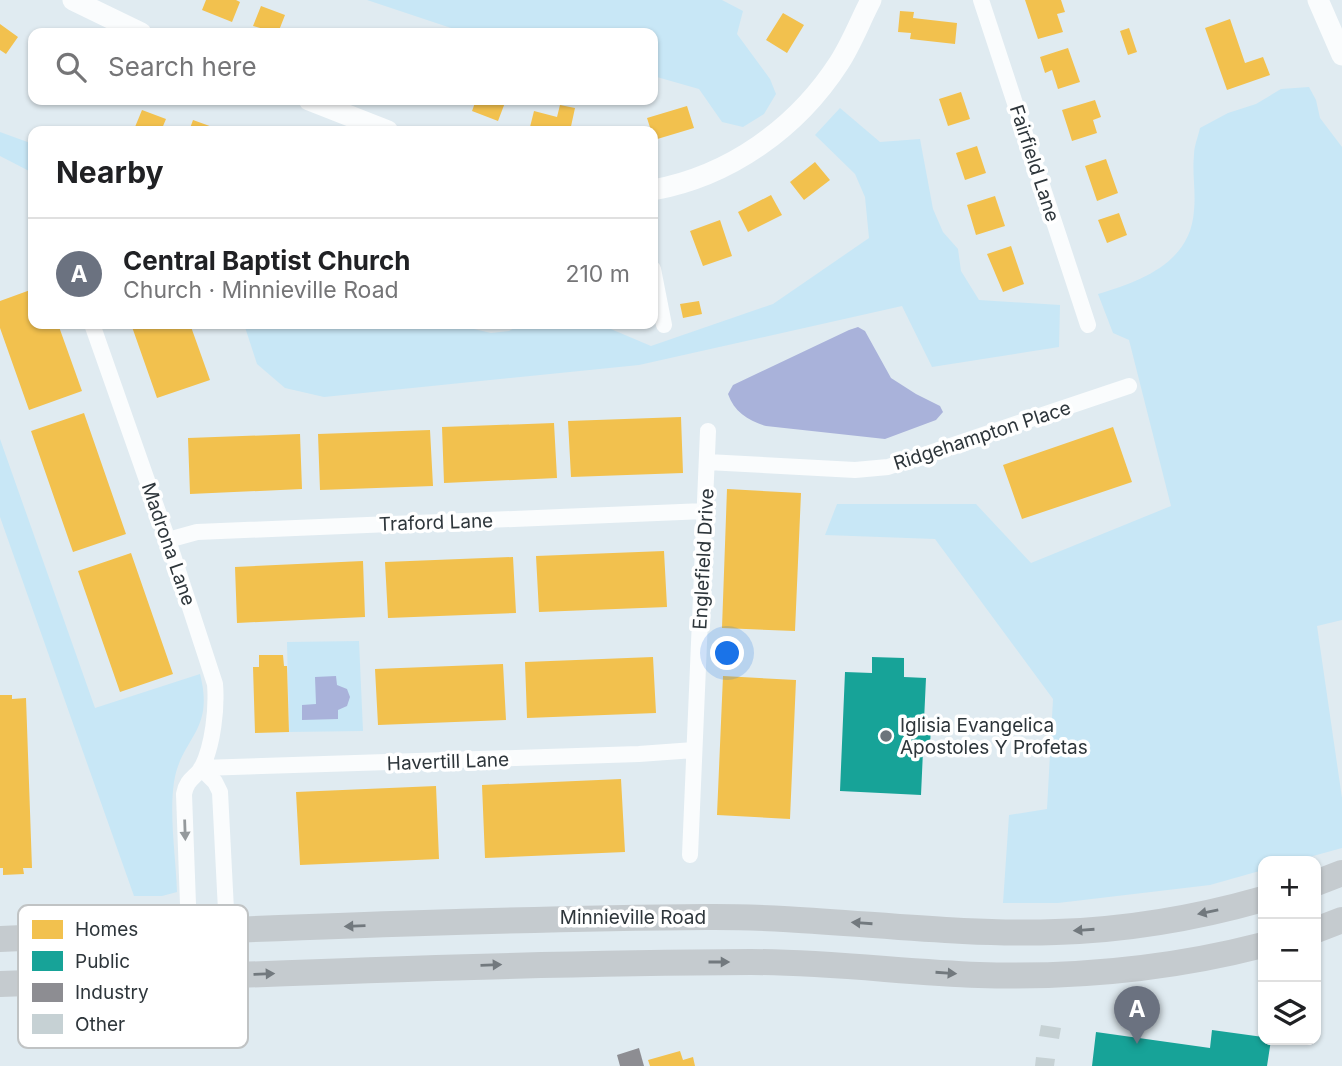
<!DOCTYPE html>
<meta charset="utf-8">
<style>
body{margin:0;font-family:Inter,sans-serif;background:#f6f6f6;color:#202124}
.controls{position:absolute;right:21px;bottom:21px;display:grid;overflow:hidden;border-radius:14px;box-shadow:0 2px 5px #0004}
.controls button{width:63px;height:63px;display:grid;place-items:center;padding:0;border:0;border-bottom:2px solid #e0e0e0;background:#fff;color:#202124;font:35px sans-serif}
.you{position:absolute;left:728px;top:654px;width:24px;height:24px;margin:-18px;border:5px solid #fff;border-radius:50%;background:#1a73e8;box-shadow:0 0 0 10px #1a73e833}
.badge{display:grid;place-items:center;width:46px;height:46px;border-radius:50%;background:#b45309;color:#fff;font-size:23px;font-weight:700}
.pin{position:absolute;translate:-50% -58px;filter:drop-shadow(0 2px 4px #0008)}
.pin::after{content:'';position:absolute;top:37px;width:24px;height:21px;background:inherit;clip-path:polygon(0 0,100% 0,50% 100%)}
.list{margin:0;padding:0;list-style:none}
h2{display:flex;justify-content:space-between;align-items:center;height:91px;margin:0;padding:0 28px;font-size:30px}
h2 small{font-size:23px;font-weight:400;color:#757577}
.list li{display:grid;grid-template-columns:46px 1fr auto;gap:21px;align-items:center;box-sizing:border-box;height:112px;padding:0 28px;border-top:2px solid #e0e0e0}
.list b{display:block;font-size:26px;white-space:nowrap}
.list p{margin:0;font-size:23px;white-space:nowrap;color:#757577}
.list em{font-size:23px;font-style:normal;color:#757577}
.icon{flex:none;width:38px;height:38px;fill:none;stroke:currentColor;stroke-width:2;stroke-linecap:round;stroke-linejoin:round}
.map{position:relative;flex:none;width:1342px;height:1066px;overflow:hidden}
.search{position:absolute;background:#fff;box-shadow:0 2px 5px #0004;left:28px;top:28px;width:630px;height:77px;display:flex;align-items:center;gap:18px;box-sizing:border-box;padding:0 24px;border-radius:14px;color:#757577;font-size:26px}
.panel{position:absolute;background:#fff;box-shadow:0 2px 5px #0004;left:28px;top:126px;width:630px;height:203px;border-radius:14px}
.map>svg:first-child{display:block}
</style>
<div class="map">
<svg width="1342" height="1066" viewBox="0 0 1342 1066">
<rect width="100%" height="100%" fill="#e0ebf1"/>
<path fill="#c8e7f6" d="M367 0H722L743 11 737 34 770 79 776 94 764 114 743 127 722 122 699 89 657 77 653 80V33H466Z
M1309 87 1316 100 1320 118 1342 147V620L1317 626 1342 798V848L1295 861H1263V870L1210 885 1058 903H1003L1009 815 1047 809 1053 699 935 539 825 535 837 504H976L1031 563 1171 506 1129 340 1113 333 1098 294C1141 281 1191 263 1194 210 1196 192 1192 173 1194 155 1194 146 1198 137 1200 128L1228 113 1256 104 1281 89Z
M840 108 880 142 920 139 933 209 943 232 958 249 961 271 979 300 1060 305 1059 347 932 367 902 306 639 365 324 397 285 388 257 364 244 324H467L474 329 491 333 509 331 521 324H599L651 346 773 304 869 238 865 197 855 174 815 135Z
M0 132 33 144V173L0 156Z
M0 439 95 708 200 674C215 732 181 737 174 782 169 816 176 858 177 892L162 896H134L0 517Z
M359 641 363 731 289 732 287 642Z"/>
<path fill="#a9b2da" d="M858 327 865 331 891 378 916 394 940 406 943 412 936 420 885 439 766 426C749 421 734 412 728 394L733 385 849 330Z
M336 676 337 685 347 689 350 697 347 706 338 710V719L302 720V705L316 704 315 677Z"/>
<path fill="#f2c14e" d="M206 0H236L240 2 232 22 202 10Z
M1025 0H1061L1065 12 1057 14 1063 32 1038 39Z
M261 6 285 15 278 33 253 26Z
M900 11 914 12 913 18 957 23 955 44 910 39 911 33 898 32Z
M783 13 804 25 787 53 766 40Z
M1230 19 1245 63 1263 57 1270 75 1227 90 1205 28Z
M0 24 18 37 6 54 0 50Z
M1129 28 1137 52 1128 55 1120 31Z
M1068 48 1080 82 1058 89 1052 70 1045 73 1040 57Z
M961 92 970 119 948 126 939 99Z
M476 100H506L498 121 472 111Z
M1095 100 1101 117 1093 120 1097 133 1072 141 1062 110Z
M560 105 575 108 570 131H529L534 111 557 117Z
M687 106 694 128 654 140 647 118Z
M142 110 166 119 161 131H144L135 127Z
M193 120 218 129 217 131H189Z
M595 126H627V131H595Z
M977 146 986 173 965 180 956 153Z
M1106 159 1118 193 1097 201 1085 166Z
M815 162 830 180 804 200 790 182Z
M771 195 782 215 748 232 738 212Z
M995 196 1005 226 976 235 967 205Z
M1119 213 1127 235 1107 243 1098 220Z
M720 220 732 256 703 266 690 231Z
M1011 246 1024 284 1003 292 987 254Z
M33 289V324H58L82 391 29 410 0 328V301Z
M699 301 702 314 683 318 680 304Z
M131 324H190L210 380 157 398Z
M84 413 126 534 73 552 31 431Z
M681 417 683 473 571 477 568 421Z
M554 423 557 478 444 483 442 427Z
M1113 427 1132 482 1022 519 1003 465Z
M430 430 433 486 320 490 318 434Z
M300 434 302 489 190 494 188 438Z
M727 489 801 493 795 631 722 628Z
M664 551 667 607 539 612 536 556Z
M131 553 173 674 120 692 78 571Z
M513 557 516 613 388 618 385 562Z
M363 561 365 617 237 623 235 567Z
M259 655H283L284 666H287L289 732 255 733 253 667H259Z
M653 657 656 713 527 718 525 662Z
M503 664 506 720 378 725 375 669Z
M723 676 796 680 790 819 717 815Z
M0 695H12V699L26 698 32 868H23L24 874 3 875V868H0Z
M621 779 625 852 485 858 482 785Z
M436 786 439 859 300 865 296 792Z
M680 1051 683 1060 693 1057 695 1066H650L648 1060Z"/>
<path fill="#17a398" d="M872 657 904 658V677L926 678 924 721 931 726 930 746 923 751 921 795 840 791 845 672 872 673Z
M1212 1030 1263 1037V1040H1271L1267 1066H1092L1096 1032 1210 1048Z"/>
<path fill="#8d8d92" d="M639 1048 644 1066H620L617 1055Z"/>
<path fill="#c6d1d4" d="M1041 1025 1061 1028 1059 1039 1039 1036Z
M1036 1057 1055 1059 1054 1066H1035Z"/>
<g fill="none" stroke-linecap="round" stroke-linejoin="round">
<path stroke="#fafcfd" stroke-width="16" d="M981 0 1088 325
M653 269 664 325
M92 324 168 540 215 684C217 708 213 745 202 767 196 778 187 778 184 794L189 932 210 976
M707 462 855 470 888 467 1129 386
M168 540 197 532 705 511
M201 768 639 754 694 750
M201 768 215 782 220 792 227 930 210 976
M690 855 708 431"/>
<path stroke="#fafcfd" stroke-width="21" d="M73 0 141 33
M1318 0 1342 55
M309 100 388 131
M653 190C730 176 797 128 839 63 852 43 860 21 871 0"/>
<path stroke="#c5cbcf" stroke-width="26" d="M1316 883 1342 873
M1316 930 1342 920
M0 939C235 930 471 919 706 917 823 916 940 936 1056 932 1126 930 1196 918 1263 899
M0 984C250 975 500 963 751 962 827 962 903 972 979 975 1075 978 1170 969 1263 945"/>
</g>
<defs><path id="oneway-solid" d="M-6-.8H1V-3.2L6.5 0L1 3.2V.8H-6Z" transform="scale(1.75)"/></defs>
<use fill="#94999c" href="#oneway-solid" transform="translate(185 830) rotate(88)"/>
<g fill="#72797e">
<use href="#oneway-solid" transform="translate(1208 912) rotate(168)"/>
<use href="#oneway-solid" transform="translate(862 923) rotate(-176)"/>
<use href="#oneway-solid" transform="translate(355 926) rotate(178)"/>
<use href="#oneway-solid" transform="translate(1084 930) rotate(176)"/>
<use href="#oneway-solid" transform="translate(719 962)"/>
<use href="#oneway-solid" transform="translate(491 965) rotate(-2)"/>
<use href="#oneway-solid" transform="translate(946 973) rotate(4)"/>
<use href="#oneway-solid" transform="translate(264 974) rotate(-2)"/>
</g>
<circle fill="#6c757b" stroke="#fff" stroke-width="2.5" cx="886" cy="736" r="7"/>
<g text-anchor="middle" stroke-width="7" stroke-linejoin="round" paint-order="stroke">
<g font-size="19" fill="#2e363b" stroke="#fff">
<text transform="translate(1035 163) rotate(72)" y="7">Fairfield Lane</text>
<text transform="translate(982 435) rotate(-18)" y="7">Ridgehampton Place</text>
<text transform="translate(436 522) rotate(-2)" y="7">Traford Lane</text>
<text transform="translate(169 544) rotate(71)" y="7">Madrona Lane</text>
<text transform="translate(703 559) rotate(-87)" y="7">Englefield Drive</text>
<text transform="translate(448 761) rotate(-2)" y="7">Havertill Lane</text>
<text x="633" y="924">Minnieville Road</text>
</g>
<g font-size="19" fill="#2e363b" stroke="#fff" text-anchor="start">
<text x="900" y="732">Iglisia Evangelica<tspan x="900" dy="22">Apostoles Y Profetas</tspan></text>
</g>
</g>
<rect x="18" y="905" width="230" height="143" rx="10" fill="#fff" stroke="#c0c3c4" stroke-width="2"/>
<rect x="32" y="920" width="31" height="19" fill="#f2c14e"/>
<rect x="32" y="951" width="31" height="20" fill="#17a398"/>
<rect x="32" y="983" width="31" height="19" fill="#8d8d92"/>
<rect x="32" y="1014" width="31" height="20" fill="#c6d1d4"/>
<g font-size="19" fill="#2e363b">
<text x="75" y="936">Homes</text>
<text x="75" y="968">Public</text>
<text x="75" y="999">Industry</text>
<text x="75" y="1031">Other</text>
</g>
</svg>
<div class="controls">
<button>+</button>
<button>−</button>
<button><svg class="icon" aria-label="layers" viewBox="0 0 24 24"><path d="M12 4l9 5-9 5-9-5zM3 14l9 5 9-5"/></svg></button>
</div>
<div class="you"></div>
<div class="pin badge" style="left:1137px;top:1044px;background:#6b7280">A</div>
<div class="search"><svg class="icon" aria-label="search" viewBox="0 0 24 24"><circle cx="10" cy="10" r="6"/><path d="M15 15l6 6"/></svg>Search here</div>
<section class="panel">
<h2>Nearby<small></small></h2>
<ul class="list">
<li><span class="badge" style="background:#6b7280">A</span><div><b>Central Baptist Church</b><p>Church · Minnieville Road</p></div><em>210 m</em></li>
</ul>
</section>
</div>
